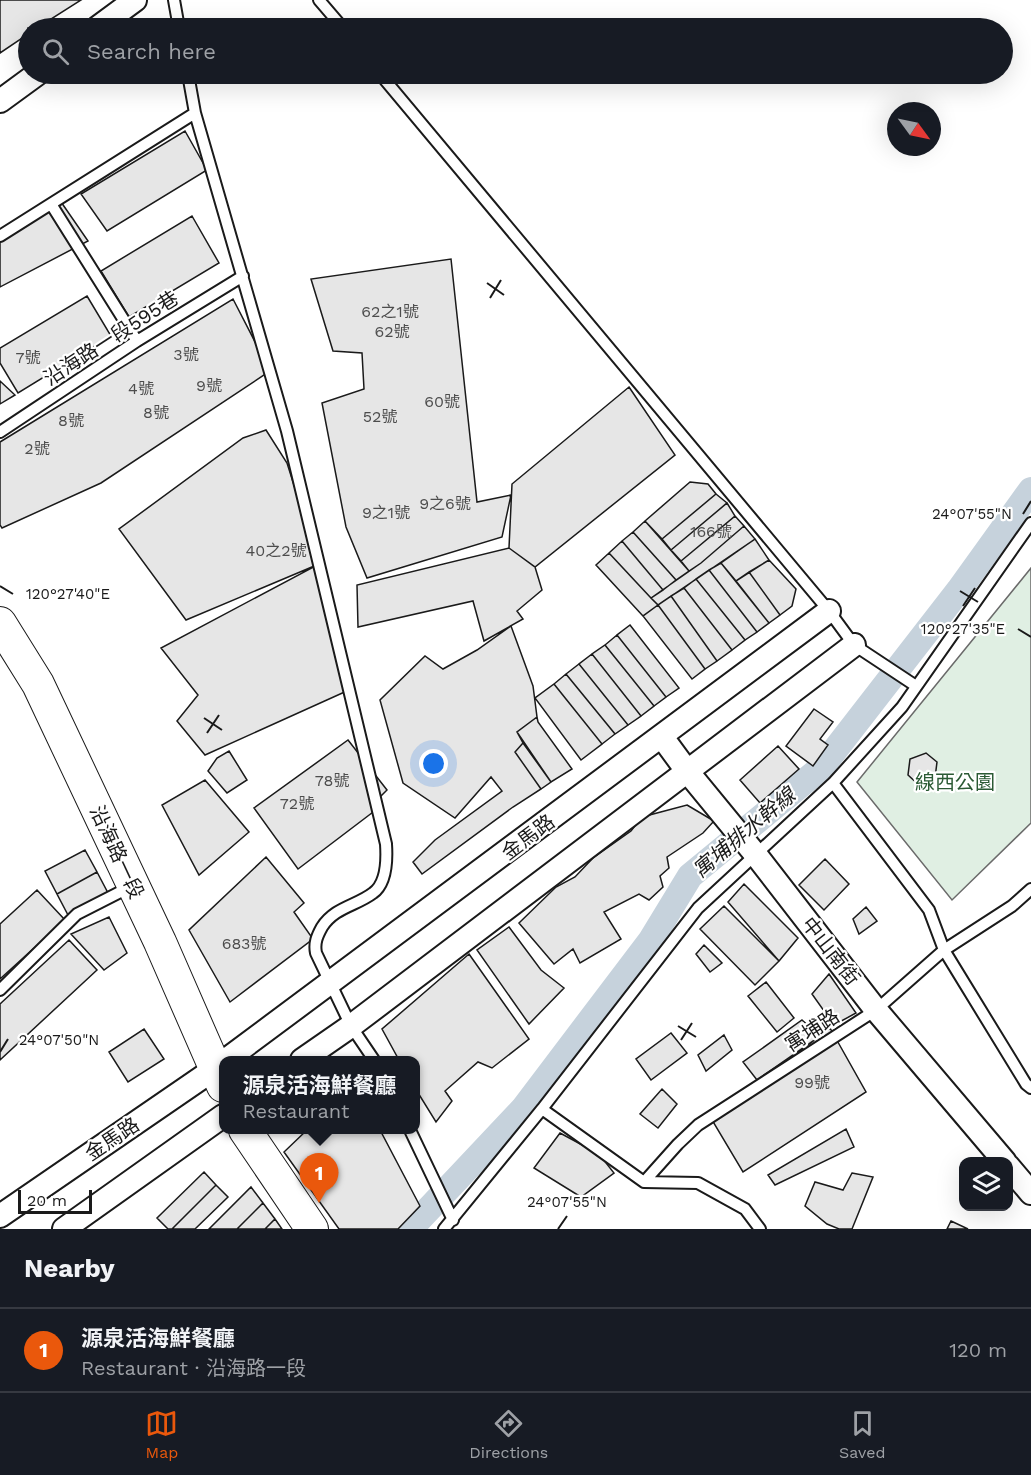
<!DOCTYPE html>
<meta charset="utf-8">
<style>
body{margin:0;font-family:"Work Sans","Noto Sans TC",sans-serif;background:#20242c;color:#f1f3f6}
.controls{position:absolute;right:18px;bottom:18px;display:grid;overflow:hidden;border-radius:12px;box-shadow:0 6px 24px #0002}
.controls button{width:54px;height:54px;display:grid;place-items:center;padding:0;border:0;border-bottom:2px solid #363941;background:#171b24;color:#f1f3f6;font:30px sans-serif}
.compass{position:absolute;left:887px;top:102px;width:54px;height:54px;border-radius:50%;background:#171b24;box-shadow:0 6px 24px #0002;rotate:123deg}
.scale{position:absolute;left:18px;bottom:15px;width:74px;box-sizing:border-box;padding-left:6px;border:3px solid #1a1a1a;border-top:0;font-size:16px;line-height:21px;white-space:nowrap;color:#1a1a1a;-webkit-text-stroke:4px #fff;paint-order:stroke}
.you{position:absolute;left:434px;top:764px;width:21px;height:21px;margin:-15px;border:4px solid #fff;border-radius:50%;background:#1a73e8;box-shadow:0 0 0 9px #1a73e833}
.badge{display:grid;place-items:center;width:39px;height:39px;border-radius:50%;background:#ea580c;color:#fff;font-size:20px;font-weight:700}
.pin{position:absolute;translate:-50% -50px;filter:drop-shadow(0 2px 3px #0008)}
.pin::after{content:'';position:absolute;top:32px;width:21px;height:18px;background:inherit;clip-path:polygon(0 0,100% 0,50% 100%)}
.popup{position:absolute;left:219px;top:1056px;width:201px;height:78px;box-sizing:border-box;display:grid;place-content:center;border-radius:12px;background:#171b24;filter:drop-shadow(0 2px 4px #0005);font-size:20px;white-space:nowrap;color:#9ea1a6}
.popup b{font-size:22px;color:#f1f3f6}
.popup::after{content:'';position:absolute;left:50%;top:100%;margin-left:-12px;border:12px solid transparent;border-top-color:#171b24}
.list{margin:0;padding:0;list-style:none}
h2{display:flex;justify-content:space-between;align-items:center;height:78px;margin:0;padding:0 24px;font-size:26px}
h2 small{font-size:20px;font-weight:400;color:#9ea1a6}
.list li{display:grid;grid-template-columns:39px 1fr auto;gap:18px;align-items:center;box-sizing:border-box;height:84px;padding:0 24px;border-top:2px solid #363941}
.list b{display:block;font-size:22px;white-space:nowrap}
.list p{margin:0;font-size:20px;white-space:nowrap;color:#9ea1a6}
.list em{font-size:20px;font-style:normal;color:#9ea1a6}
.icon{flex:none;width:33px;height:33px;fill:none;stroke:currentColor;stroke-width:2;stroke-linecap:round;stroke-linejoin:round}
.map{position:relative;flex:none;width:1031px;height:1229px;overflow:hidden}
.search{position:absolute;background:#171b24;box-shadow:0 6px 24px #0002;left:18px;right:18px;top:18px;height:66px;display:flex;align-items:center;gap:15px;box-sizing:border-box;padding:0 21px;border-radius:33px;color:#9ea1a6;font-size:22px}
.sheet{height:162px;background:#171b24}
nav{display:flex;justify-content:space-around;align-items:center;box-sizing:border-box;height:84px;border-top:2px solid #363941;background:#171b24;font-size:16px;color:#9ea1a6}
nav a{display:grid;justify-items:center;gap:3px}
nav .on{color:#ea580c}
.map>svg:first-child{display:block}
</style>
<div class="map">
<svg width="1031" height="1229" viewBox="0 0 1031 1229">
<rect width="100%" height="100%" fill="#fff"/>
<path fill="#e0efe3" stroke="#6a6a6a" stroke-width="1.5" d="M1031 568V823L952 900 857 782Z"/>
<g fill="none" stroke-linecap="round" stroke-linejoin="round">
<path stroke="#c6d2dc" stroke-width="26" d="M410 1229 523 1109 651 940 690 876 821 768 959 590 1031 490"/>
</g>
<path fill="#e6e6e6" stroke="#1a1a1a" stroke-width="1.5" d="M0 0H81L37 28H28V34L0 53Z
M185 131 207 170 107 231 81 194Z
M59 199 88 241 0 287V241Z
M192 216 219 263 129 317 101 271Z
M451 259 477 502 511 495 502 537 367 578 346 527 322 403 364 389 362 353 333 351 311 279Z
M87 296 111 336 18 393 0 363V348Z
M233 299 270 371 101 483 2 528 0 525V442Z
M0 381 15 395 0 404Z
M629 387 675 455 535 567 509 548 512 484Z
M266 430 287 463 319 564 186 620 119 529 243 438Z
M690 482 708 484 716 494 662 539 645 521Z
M716 494 727 503 671 550 662 539Z
M727 503 735 516 681 561 671 550Z
M735 516 744 526 701 563 689 571 681 561Z
M645 521 689 571 676 580 633 532Z
M744 526 755 539 658 605 651 598 701 563Z
M633 532 676 580 663 590 622 541Z
M755 539 769 560 736 581 721 563Z
M622 541 663 590 651 598 609 553Z
M509 548 535 567 542 590 517 611 523 619 484 641 473 601 358 627 357 585Z
M609 553 651 598 658 605 643 616 596 565Z
M769 560 796 589 792 606 780 615 749 572Z
M721 563 769 623 757 632 709 570Z
M319 564 349 690 205 755 177 721 198 695 161 648Z
M709 570 757 632 745 640 696 579Z
M749 572 780 615 769 623 736 581Z
M696 579 745 640 732 650 684 588Z
M684 588 732 650 717 661 671 596Z
M671 596 717 661 705 669 658 605Z
M658 605 705 669 692 679 643 616Z
M630 625 679 688 666 697 617 635Z
M511 626 533 686 537 717 517 732 523 743 515 752 541 789 513 807 422 874 413 862 435 840 502 791 491 777 455 818 403 783 380 700 425 656 443 669 477 650Z
M617 635 666 697 654 706 605 645Z
M605 645 654 706 641 716 592 654Z
M592 654 641 716 628 725 579 664Z
M579 664 628 725 615 734 566 674Z
M566 674 615 734 602 744 554 684Z
M554 684 602 744 581 760 535 698Z
M814 709 833 722 820 739 828 745 813 766 786 746Z
M537 717 538 722 572 769 551 782 517 732Z
M348 740 387 790 379 798 381 806 298 869 254 808Z
M523 743 551 782 541 789 515 752Z
M778 746 799 769 760 803 740 780Z
M229 751 247 780 227 793 208 771 217 758Z
M926 753 937 762 935 778 920 786 908 775 910 759Z
M205 780 249 832 199 875 162 805Z
M687 805 714 821 703 833 667 857 669 868 660 876 663 887 649 900 639 894 604 912 621 939 580 963 573 949 554 964 519 923 556 887 575 877 593 858 631 831 642 817Z
M85 850 97 872 57 894 45 871Z
M266 857 304 903 294 912 313 939 230 1002 189 930Z
M825 859 849 884 824 910 799 885Z
M97 872 108 893 68 915 57 894Z
M744 884 798 938 779 961 728 902Z
M37 890 65 920 0 979V924Z
M724 906 779 961 755 985 700 929Z
M866 907 877 921 859 934 853 919Z
M109 917 127 953 104 970 71 934Z
M509 927 541 970 564 988 529 1024 477 950Z
M69 940 97 970 0 1060V1004Z
M704 945 722 963 710 972 696 954Z
M469 954 529 1039 492 1068 478 1062 445 1091 452 1101 436 1122 415 1088V1060H399L382 1029Z
M829 974 856 1013 834 1025 812 994Z
M766 982 794 1018 777 1032 748 996Z
M802 1020 820 1036 757 1080 743 1062Z
M830 1028 866 1092 743 1172 712 1120Z
M144 1029 164 1059 128 1082 109 1052Z
M671 1033 687 1053 651 1080 636 1059Z
M724 1035 732 1050 706 1071 698 1055Z
M662 1089 677 1104 658 1128 640 1114Z
M846 1129 854 1147 775 1185 768 1175Z
M307 1130H380L420 1206 398 1229H339L284 1152Z
M560 1133 599 1154 614 1173 581 1197 534 1168Z
M204 1172 216 1185 172 1229H168L157 1218Z
M852 1173 873 1177 852 1229H839L827 1224 805 1206 815 1182 843 1190Z
M216 1185 228 1197 195 1229H172Z
M251 1187 263 1203 237 1229H209Z
M263 1203 275 1219 265 1229H237Z
M275 1219 282 1229H265Z
M951 1221 968 1229H947Z"/>
<g fill="none" stroke-linecap="round" stroke-linejoin="round">
<g stroke="#1a1a1a" stroke-width="14">
<path id="lane" d="M174 0 179 28
M319 0 343 28
M188 74 195 113 287 431 386 844C387 859 387 883 373 893 356 906 335 907 322 927 317 936 314 943 316 953L351 1026 374 1060
M380 74 829 611 854 645 916 686
M51 204 137 341
M0 236 195 113
M0 432 137 341 243 276
M833 783 929 910 944 950 1026 1084 1031 1088
M0 990 77 914 130 887
M542 1109 644 1182 698 1183 745 1209 760 1229
M410 1130 453 1220
M644 1182 678 1144 698 1125 876 1010 944 950 1012 906 1031 889
M444 1229 542 1109 698 908 833 783 902 707 1031 523"/>
</g>
<g stroke="#1a1a1a" stroke-width="26">
<path id="street" d="M97 28 135 0
M0 101 37 74
M662 737 687 771 756 855 876 1010 1005 1162
M226 1060 829 611
M302 1060 351 1026 854 645
M1008 1166 1031 1193
M0 1216 223 1063
M64 1229 223 1116"/>
</g>
<g stroke="#1a1a1a" stroke-width="34">
<path id="secondary" d="M0 623 38 684 160 942 223 1086
M245 1130 312 1229"/>
</g>
<use href="#lane" stroke="#fff" stroke-width="10"/>
<use href="#street" stroke="#fff" stroke-width="22"/>
<use href="#secondary" stroke="#fff" stroke-width="32"/>
</g>
<path fill="none" stroke="#1a1a1a" stroke-width="2" d="M487 283 504 295M490 298 501 280M1023 514 1031 501M0 586 13 594M960 591 978 602M963 606 975 588M1018 629 1031 637M204 718 222 730M207 733 219 715M678 1026 696 1037M681 1040 692 1023M0 1052 8 1039M558 1229 567 1216"/>
<g text-anchor="middle" stroke-width="4.5" stroke-linejoin="round" paint-order="stroke">
<g font-size="16" fill="#4d4d4d">
<text x="390" y="317">62之1號</text>
<text x="392" y="337">62號</text>
<text x="186" y="360">3號</text>
<text x="28" y="363">7號</text>
<text x="209" y="391">9號</text>
<text x="141" y="394">4號</text>
<text x="442" y="407">60號</text>
<text x="156" y="418">8號</text>
<text x="380" y="422">52號</text>
<text x="71" y="426">8號</text>
<text x="37" y="454">2號</text>
<text x="445" y="509">9之6號</text>
<text x="386" y="518">9之1號</text>
<text x="711" y="537">166號</text>
<text x="276" y="556">40之2號</text>
<text x="332" y="786">78號</text>
<text x="297" y="809">72號</text>
<text x="244" y="949">683號</text>
<text x="812" y="1088">99號</text>
</g>
<g font-size="20" fill="#1a1a1a" stroke="#fff">
<text transform="translate(111 338) rotate(-33)" y="7">沿海路一段595巷</text>
<text transform="translate(528 837) rotate(-37)" y="7">金馬路</text>
<text transform="translate(117 852) rotate(65)" y="7">沿海路一段</text>
<text transform="translate(831 951) rotate(52)" y="7">中山南街</text>
<text transform="translate(812 1030) rotate(-33)" y="7">寓埔路</text>
<text transform="translate(112 1139) rotate(-34)" y="7">金馬路</text>
</g>
<g font-size="20" fill="#2b5a34" stroke="#fff">
<text x="955" y="789">線西公園</text>
</g>
<g font-size="21" font-style="italic" fill="#1a1a1a" stroke="#fff">
<text transform="translate(744 833) rotate(-40)" y="7">寓埔排水幹線</text>
</g>
</g>
<g font-size="15" text-anchor="middle" fill="#1a1a1a" stroke="#fff" stroke-width="4.5" stroke-linejoin="round" paint-order="stroke">
<text x="972" y="519">24°07'55"N</text>
<text x="68" y="599">120°27'40"E</text>
<text x="963" y="634">120°27'35"E</text>
<text x="59" y="1045">24°07'50"N</text>
<text x="567" y="1207">24°07'55"N</text>
</g>
</svg>
<div class="controls">
<button><svg class="icon" aria-label="layers" viewBox="0 0 24 24"><path d="M12 4l9 5-9 5-9-5zM3 14l9 5 9-5"/></svg></button>
</div>
<svg class="compass" viewBox="-18 -18 36 36"><path d="M0-13l5 13h-10z" fill="#e53935"/><path d="M0 13l5-13h-10z" fill="#9ea1a6"/></svg>
<div class="scale">20 m</div>
<div class="you"></div>
<div class="pin badge" style="left:319px;top:1203px">1</div>
<div class="popup"><b>源泉活海鮮餐廳</b>Restaurant</div>
<div class="search"><svg class="icon" aria-label="search" viewBox="0 0 24 24"><circle cx="10" cy="10" r="6"/><path d="M15 15l6 6"/></svg>Search here</div>
</div>
<section class="sheet">
<h2>Nearby<small></small></h2>
<ul class="list">
<li><span class="badge">1</span><div><b>源泉活海鮮餐廳</b><p>Restaurant · 沿海路一段</p></div><em>120 m</em></li>
</ul>
</section>
<nav>
<a class="on"><svg class="icon" aria-label="map" viewBox="0 0 24 24"><path d="M3 6l6-2 6 2 6-2v14l-6 2-6-2-6 2zM9 4v14M15 6v14"/></svg>Map</a>
<a><svg class="icon" aria-label="directions" viewBox="0 0 24 24"><path d="M12 3l9 9-9 9-9-9zM9 14v-3h6M13 9l2 2-2 2"/></svg>Directions</a>
<a><svg class="icon" aria-label="saved" viewBox="0 0 24 24"><path d="M7 4h10v16l-5-4-5 4z"/></svg>Saved</a>
</nav>
